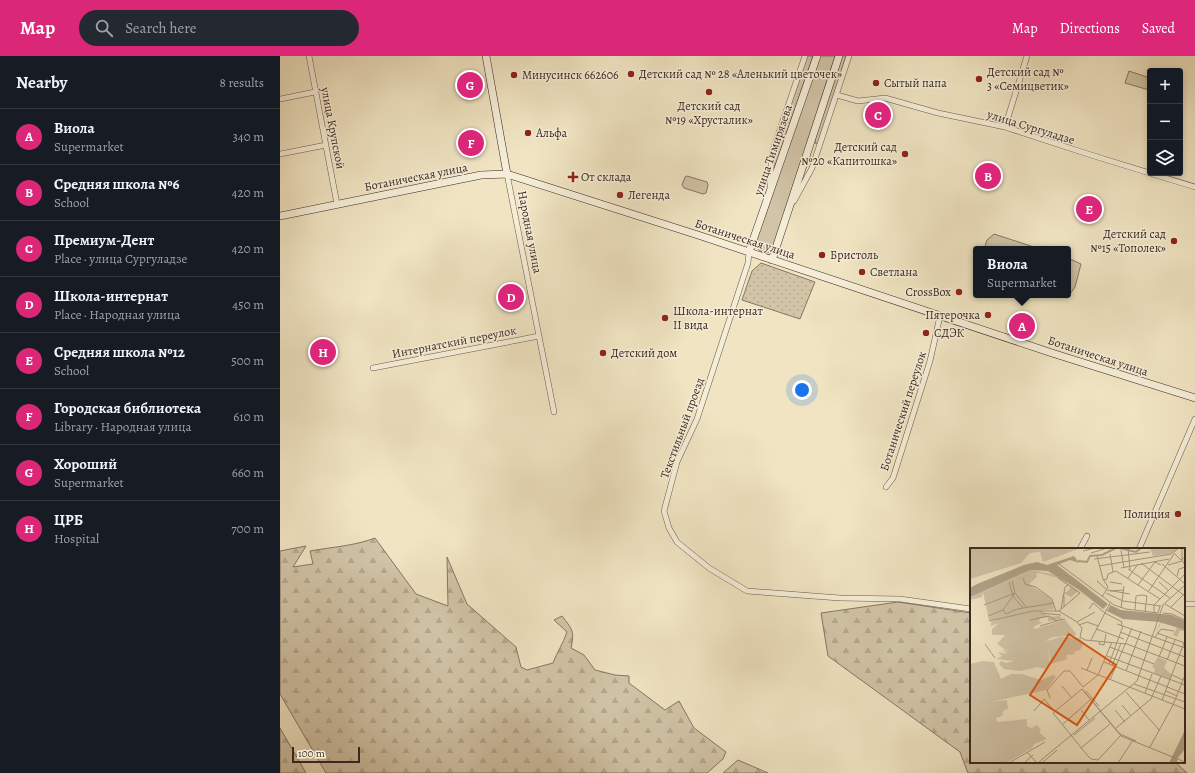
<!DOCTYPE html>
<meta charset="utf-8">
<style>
body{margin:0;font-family:Alegreya,serif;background:#242831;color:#f1f3f6}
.controls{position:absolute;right:12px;top:12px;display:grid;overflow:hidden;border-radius:4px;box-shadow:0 2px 6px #0003}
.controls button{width:36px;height:36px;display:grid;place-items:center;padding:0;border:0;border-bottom:1px solid #363941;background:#171b24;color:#f1f3f6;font:20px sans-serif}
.scale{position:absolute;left:12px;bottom:10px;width:68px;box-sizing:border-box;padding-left:4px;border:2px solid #3a2921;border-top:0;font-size:11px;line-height:14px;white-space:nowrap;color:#3a2921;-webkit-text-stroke:3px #f5edd7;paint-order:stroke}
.you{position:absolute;left:522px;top:334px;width:14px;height:14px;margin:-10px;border:3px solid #fff;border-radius:50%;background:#1a73e8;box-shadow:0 0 0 6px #1a73e833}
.badge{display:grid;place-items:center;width:26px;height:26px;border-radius:50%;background:#db2777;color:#fff;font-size:13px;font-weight:700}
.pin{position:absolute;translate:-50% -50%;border:2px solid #fff;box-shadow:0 1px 4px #0006}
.popup{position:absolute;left:693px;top:190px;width:98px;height:52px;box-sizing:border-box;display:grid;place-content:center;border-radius:4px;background:#171b24;filter:drop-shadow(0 1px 3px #0005);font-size:13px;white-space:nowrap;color:#9ea1a6}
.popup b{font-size:15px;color:#f1f3f6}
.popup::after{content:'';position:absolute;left:50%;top:100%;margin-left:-8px;border:8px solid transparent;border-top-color:#171b24}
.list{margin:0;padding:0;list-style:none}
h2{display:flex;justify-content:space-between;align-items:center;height:52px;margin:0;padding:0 16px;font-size:17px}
h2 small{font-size:13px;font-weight:400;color:#9ea1a6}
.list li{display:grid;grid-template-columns:26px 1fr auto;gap:12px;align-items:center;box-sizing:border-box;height:56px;padding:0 16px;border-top:1px solid #363941}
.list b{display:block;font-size:15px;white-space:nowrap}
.list p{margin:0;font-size:13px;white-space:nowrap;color:#9ea1a6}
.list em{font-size:13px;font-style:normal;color:#9ea1a6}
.icon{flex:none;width:22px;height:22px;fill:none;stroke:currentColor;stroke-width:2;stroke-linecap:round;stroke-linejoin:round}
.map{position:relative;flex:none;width:915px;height:717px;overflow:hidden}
header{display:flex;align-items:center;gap:24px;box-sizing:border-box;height:56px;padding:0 20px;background:#db2777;color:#fff}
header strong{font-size:19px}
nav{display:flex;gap:22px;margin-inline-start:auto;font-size:14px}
.search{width:280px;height:36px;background:#242831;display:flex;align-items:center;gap:10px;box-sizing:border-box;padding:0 14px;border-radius:22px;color:#9ea1a6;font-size:15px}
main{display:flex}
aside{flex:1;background:#171b24}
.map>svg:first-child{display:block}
</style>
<header>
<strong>Map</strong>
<div class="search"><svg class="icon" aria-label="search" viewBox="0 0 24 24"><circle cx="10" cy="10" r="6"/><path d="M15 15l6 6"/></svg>Search here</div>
<nav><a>Map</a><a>Directions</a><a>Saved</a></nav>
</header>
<main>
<aside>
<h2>Nearby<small>8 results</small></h2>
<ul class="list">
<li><span class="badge">A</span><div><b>Виола</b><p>Supermarket</p></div><em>340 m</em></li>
<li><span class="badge">B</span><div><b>Средняя школа №6</b><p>School</p></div><em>420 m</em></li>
<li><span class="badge">C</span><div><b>Премиум-Дент</b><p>Place · улица Сургуладзе</p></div><em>420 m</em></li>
<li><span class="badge">D</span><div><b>Школа-интернат</b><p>Place · Народная улица</p></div><em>450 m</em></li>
<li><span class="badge">E</span><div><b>Средняя школа №12</b><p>School</p></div><em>500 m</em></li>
<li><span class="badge">F</span><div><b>Городская библиотека</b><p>Library · Народная улица</p></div><em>610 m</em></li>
<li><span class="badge">G</span><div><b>Хороший</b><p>Supermarket</p></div><em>660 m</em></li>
<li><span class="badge">H</span><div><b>ЦРБ</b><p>Hospital</p></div><em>700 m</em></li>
</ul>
</aside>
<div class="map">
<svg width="915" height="717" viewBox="0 0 915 717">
<defs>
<pattern id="forest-firs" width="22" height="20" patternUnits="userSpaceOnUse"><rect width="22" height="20" fill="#d1c4a7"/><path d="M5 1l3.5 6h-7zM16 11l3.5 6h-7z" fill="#b4a88f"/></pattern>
<pattern id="park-dots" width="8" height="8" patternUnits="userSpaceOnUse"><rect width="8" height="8" fill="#d1c4a7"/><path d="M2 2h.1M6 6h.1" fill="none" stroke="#b4a88f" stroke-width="1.8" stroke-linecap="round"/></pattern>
</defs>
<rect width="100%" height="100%" fill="#f0e4c2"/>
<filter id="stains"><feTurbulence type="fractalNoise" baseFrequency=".005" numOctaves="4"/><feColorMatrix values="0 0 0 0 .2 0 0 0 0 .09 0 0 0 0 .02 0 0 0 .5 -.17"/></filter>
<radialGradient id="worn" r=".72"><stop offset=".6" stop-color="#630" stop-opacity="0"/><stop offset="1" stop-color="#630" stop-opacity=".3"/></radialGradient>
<path fill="#d1c4a7" stroke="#867664" d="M526 0H533L491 122V105Z
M540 0H555L493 192 490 196 484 197 479 194 476 185Z
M560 0H566L538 88 535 87V79Z
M849 15 870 22 869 34 845 27Z
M407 120 427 126 428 129 426 137 423 138 404 132 402 129 405 121Z
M714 178 760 193H704L707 184Z
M788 202 801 208 795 231 787 242 774 239H788Z"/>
<path fill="url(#forest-firs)" stroke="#867664" d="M95 482 136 538 168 550 167 501 187 548 236 591 241 611 247 614 273 607C277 596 283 588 287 576L274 564 282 560C292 573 295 575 291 592L304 599 315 614 335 619 349 620V627L385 654 399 645 414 672 446 696 443 703 427 717H46L0 638V495L26 490 13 511 33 508 30 495C52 491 74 490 95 482Z
M618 546 691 557V706H895L907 717H688L680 696 548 600 541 557Z
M0 672 26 717H0Z
M458 704 488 717H443Z"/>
<path fill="url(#park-dots)" stroke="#867664" d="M481 207 535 226 520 263 462 244 472 215Z"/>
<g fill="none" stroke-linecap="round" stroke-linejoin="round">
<g stroke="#685849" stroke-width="6">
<path id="street" d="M29 0 57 148
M557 39 578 45 605 42 658 57 725 71 811 99 915 131
M0 43 35 36
M725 71 747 0
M0 98 46 89
M227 118 274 356
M490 131 492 97 525 0
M514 145 532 112 569 0
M469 196 468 207 417 363 397 406 384 455 389 472 397 486 429 512 467 535 560 542 620 543 691 553
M93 312 259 280
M606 431 613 422 650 305 660 260
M800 493 807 480
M859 493 915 363
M904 548H915"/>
</g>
<g stroke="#3a2921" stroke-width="8">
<path id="secondary" d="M206 0 227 118
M0 160 201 119 227 118 421 180 772 297 915 342
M469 196 537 0
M492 204 559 0"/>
</g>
<use href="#street" stroke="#f5edd7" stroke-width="5"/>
<use href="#secondary" stroke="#f5edd7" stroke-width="7"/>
</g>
<g fill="#8f2418" stroke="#f5edd7" stroke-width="1.5">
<circle cx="351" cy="18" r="4"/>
<circle cx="234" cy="19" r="4"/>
<circle cx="699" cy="23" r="4"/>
<circle cx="596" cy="27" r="4"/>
<circle cx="429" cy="36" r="4"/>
<circle cx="248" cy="77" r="4"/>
<circle cx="625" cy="98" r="4"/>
<path d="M291 115h4v4h4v4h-4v4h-4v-4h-4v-4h4z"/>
<circle cx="340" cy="139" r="4"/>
<circle cx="894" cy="185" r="4"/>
<circle cx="542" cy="199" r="4"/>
<circle cx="582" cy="216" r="4"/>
<circle cx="679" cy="236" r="4"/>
<circle cx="708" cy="259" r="4"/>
<circle cx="385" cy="262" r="4"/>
<circle cx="646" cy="277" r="4"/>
<circle cx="323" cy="297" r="4"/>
<circle cx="898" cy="458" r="4"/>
</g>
<g text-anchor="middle" stroke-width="3" stroke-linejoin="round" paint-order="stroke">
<g font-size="12" fill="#3a2921" stroke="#f5edd7" text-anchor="start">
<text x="707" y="20">Детский сад №<tspan x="707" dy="14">3 «Семицветик»</tspan></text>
<text x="359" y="22">Детский сад № 28 «Аленький цветочек»</text>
<text x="242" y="23">Минусинск 662606</text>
<text x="604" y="31">Сытый папа</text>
<text x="429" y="54" text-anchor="middle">Детский сад<tspan x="429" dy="14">№19 «Хрусталик»</tspan></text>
<text x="256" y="81">Альфа</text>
<text x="617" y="95" text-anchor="end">Детский сад<tspan x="617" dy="14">№20 «Капитошка»</tspan></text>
<text x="301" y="125">От склада</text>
<text x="348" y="143">Легенда</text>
<text x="886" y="182" text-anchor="end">Детский сад<tspan x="886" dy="14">№15 «Тополек»</tspan></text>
<text x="550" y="203">Бристоль</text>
<text x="590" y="220">Светлана</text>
<text x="671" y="240" text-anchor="end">CrossBox</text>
<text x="393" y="259">Школа-интернат<tspan x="393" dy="14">II вида</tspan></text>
<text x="700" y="263" text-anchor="end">Пятерочка</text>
<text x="654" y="281">СДЭК</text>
<text x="331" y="301">Детский дом</text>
<text x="890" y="462" text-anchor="end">Полиция</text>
</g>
<g font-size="12" fill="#3a2921" stroke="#f5edd7">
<text transform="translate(751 71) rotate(17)" y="4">улица Сургуладзе</text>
<text transform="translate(53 72) rotate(79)" y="4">улица Крупской</text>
<text transform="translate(493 94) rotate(-71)" y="4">улица Тимирязева</text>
<text transform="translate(136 121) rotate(-11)" y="4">Ботаническая улица</text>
<text transform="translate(250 176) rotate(79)" y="4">Народная улица</text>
<text transform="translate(465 183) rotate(18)" y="4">Ботаническая улица</text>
<text transform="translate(174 286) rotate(-11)" y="4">Интернатский переулок</text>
<text transform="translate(818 300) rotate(18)" y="4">Ботаническая улица</text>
<text transform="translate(623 355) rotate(-72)" y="4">Ботанический переулок</text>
<text transform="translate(402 372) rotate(-70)" y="4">Текстильный проезд</text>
</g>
</g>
<g transform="translate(690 492)">
<rect width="215" height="215" fill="#f0e4c2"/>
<path d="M70 62 79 69 90 68 93 72 78 73V69L70 70 69 74H73L63 79 65 81 95 72 107 87 83 89 77 92V93L90 89 110 90 114 95 110 102 103 104 106 106 96 107 97 111 81 116 78 100 80 117 75 121 67 119 51 123 34 121 29 116 31 113 36 115 44 113 27 111 32 108 28 104 37 106 32 101 39 104 27 96 35 87H22V81L29 75 21 78V74L29 71H59L65 63ZM190 74 202 76 215 82V83H210L207 89 203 87 207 79 191 75 186 85ZM12 113 24 114 31 131 41 126H52L71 132 83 127 86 129 76 142 21 154 37 152 38 161 34 162 32 168 26 170 27 174 57 171V178L61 180 67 177 71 182 69 184 77 191 64 196 62 200 38 214 0 215V116Z" fill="#d1c4a7"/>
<path d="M180 0H208L202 5 183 8ZM60 22 86 27 135 62 108 43 101 49 95 46 93 49 94 44H97L101 39 88 30 70 25 53 26 13 44 12 49 0 52V49L7 45ZM188 109 197 113 194 120 202 127 200 131 184 125 185 121 182 119Z" fill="#d1c4a7"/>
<path d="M0 0H108V1L73 14 70 4 60 5 51 15 0 31ZM66 25 67 29 59 36 83 52 84 61 65 63V67L48 81 37 82 35 72H19L13 44 53 26Z" fill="#d1c4a7"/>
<path d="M104 8 109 15 100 12 87 17 138 56 151 62 202 67 215 73V82L190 74 153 71 137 63 140 58 138 56 133 61 108 41 78 23 60 22 0 49V40L7 36 54 17 67 14 77 17ZM215 182V201L207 211V215H199Z" fill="#b2a48b"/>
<path fill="none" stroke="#b2a48b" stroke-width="2" d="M149 0 166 4 171 0M108 13 117 14 120 8 132 7 146 0"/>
<path fill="none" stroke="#a79982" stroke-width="1" d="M158 0 160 22M212 0V12L215 17M151 2 154 20M113 3 125 0M121 5 137 0M204 5 211 12 215 9M140 6 143 24M127 8 133 31 138 39 132 49M124 11 180 4M171 15 215 48M89 16 144 57 156 61 188 65 190 58M192 16 215 36M198 17 212 13M129 18 201 6 209 0M151 20 199 11M158 21 200 50M207 28 209 21 215 19M53 30 55 36 66 39 82 51 86 63M88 30 110 45 89 63M158 30 168 16M133 32 137 31 138 26 146 23 190 51M42 33 45 45 57 60M127 33 137 42 160 46M39 34 43 48 53 60M140 34 152 36M189 34 199 43M168 37 185 14 191 17M140 43 153 42M178 44 204 6M136 45 153 53 191 58M92 49 94 48V59M195 56 215 68M14 57 45 45M201 59 214 46M151 60 154 38M91 61 95 39 98 37M119 61 123 55 135 65 152 74 151 78M33 62 36 66 47 61 84 55M165 62 166 48 172 47 177 48 175 63M184 64V57L215 26M71 65 91 67M193 65 202 66 215 72M18 68 33 62 45 45M60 72 79 68 87 73 95 71M19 73 63 63H89L107 74 112 80 110 89 115 92 157 96 215 118M107 74 125 64M147 76 215 100M109 77 117 74 128 78M70 78 87 73M126 81 154 91M150 84 215 109M187 85 215 95M185 89 191 81 204 83M121 92 140 55M130 93 129 96 134 97 136 86M15 96 25 110M140 99 184 116M137 108 215 137M189 109 197 89M197 112 205 92M134 114 215 146M139 116 153 78M142 118 151 95M111 120 215 161M117 122 122 110M156 123 171 83M202 127 213 132M140 132 162 80M164 136 215 154M92 138 101 149M112 141 83 165 117 207 121 211 128 212 151 187M116 143 129 158M196 143 207 148M156 144 190 183M175 145 182 126M80 150 77 142 94 123H100L113 139 128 127 142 94M192 152 214 95M152 157 161 168M111 162 119 172M145 162 155 174M64 163 74 151 84 163M92 177 120 152M146 180 181 151 191 128M104 187 125 170M166 193 150 186 112 141 151 188 215 214M180 199 203 157 215 127M111 200 140 176M57 204 67 215M76 208 167 133 193 57 215 37M39 215 75 194M54 215 63 207M68 215 77 207M72 215 87 202M148 215 163 192"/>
<path fill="#df570d" fill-opacity="0.15" stroke="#df570d" stroke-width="2" d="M99 86 146 117 107 177 60 147Z"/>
<rect width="215" height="215" fill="none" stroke="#3a2921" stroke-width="2"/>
</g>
<rect width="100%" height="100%" filter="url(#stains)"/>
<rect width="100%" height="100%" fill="url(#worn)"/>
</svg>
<div class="controls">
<button>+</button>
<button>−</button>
<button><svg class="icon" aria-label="layers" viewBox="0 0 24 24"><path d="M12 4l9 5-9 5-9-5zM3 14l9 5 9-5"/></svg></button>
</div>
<div class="scale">100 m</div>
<div class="you"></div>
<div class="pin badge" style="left:742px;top:270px">A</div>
<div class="popup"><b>Виола</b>Supermarket</div>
<div class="pin badge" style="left:708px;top:120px">B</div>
<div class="pin badge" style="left:598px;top:59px">C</div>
<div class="pin badge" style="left:231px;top:241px">D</div>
<div class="pin badge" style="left:809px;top:153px">E</div>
<div class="pin badge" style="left:191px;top:87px">F</div>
<div class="pin badge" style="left:190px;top:29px">G</div>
<div class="pin badge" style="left:43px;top:296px">H</div>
</div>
</main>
